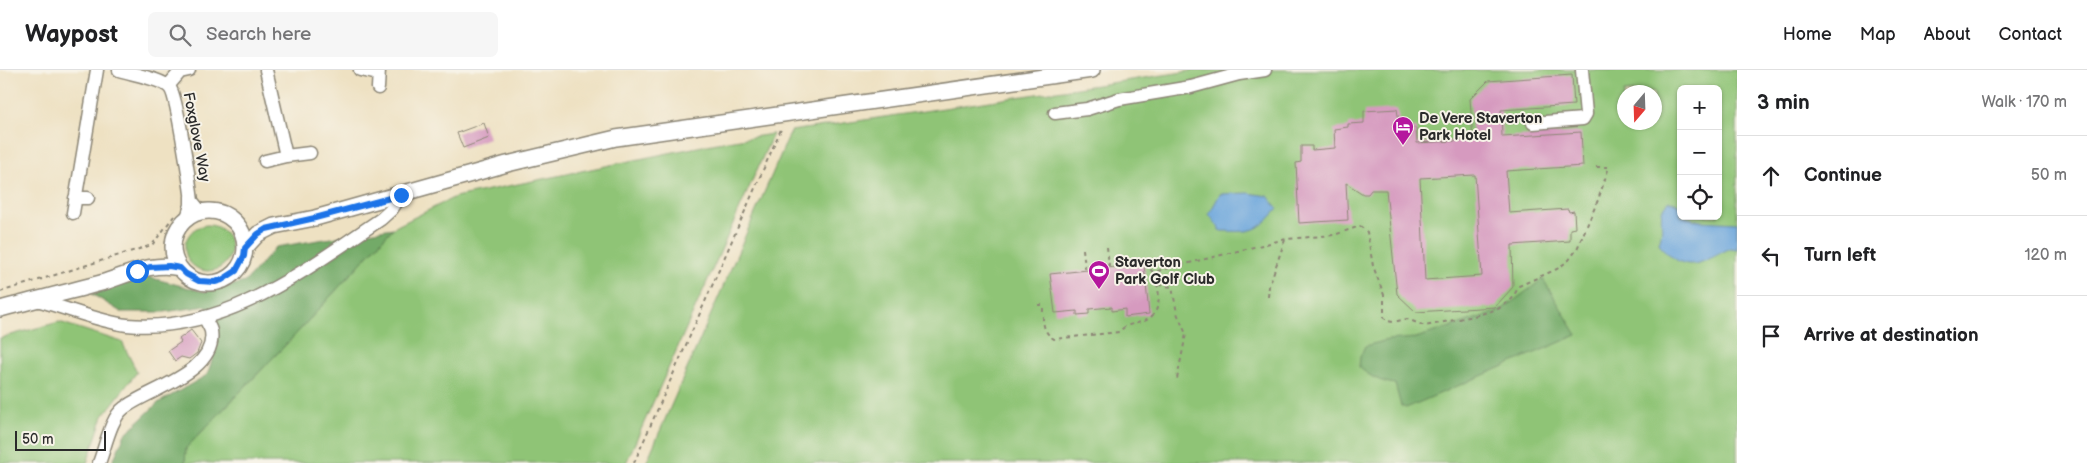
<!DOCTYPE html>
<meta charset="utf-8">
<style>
body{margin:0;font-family:"Balsamiq Sans",sans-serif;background:#f6f6f6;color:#202124}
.controls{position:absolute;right:15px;top:15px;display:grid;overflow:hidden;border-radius:8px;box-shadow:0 1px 4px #0004}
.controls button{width:45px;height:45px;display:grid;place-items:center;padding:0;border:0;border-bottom:1px solid #e0e0e0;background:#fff;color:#202124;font:25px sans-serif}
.compass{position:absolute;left:1617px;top:15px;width:45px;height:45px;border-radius:50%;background:#fff;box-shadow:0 1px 4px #0004;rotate:199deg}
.scale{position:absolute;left:15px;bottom:12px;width:91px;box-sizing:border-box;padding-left:5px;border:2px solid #2b2b2b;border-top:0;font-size:14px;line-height:18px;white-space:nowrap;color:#2b2b2b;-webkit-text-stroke:4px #f7f3e8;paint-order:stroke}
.stop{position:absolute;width:15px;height:15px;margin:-11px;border:4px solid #1a73e8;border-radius:50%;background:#fff}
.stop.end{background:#1a73e8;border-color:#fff;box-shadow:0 1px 5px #0008}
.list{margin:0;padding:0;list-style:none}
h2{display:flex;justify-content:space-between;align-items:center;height:65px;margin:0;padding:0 20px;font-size:21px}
h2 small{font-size:16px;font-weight:400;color:#757577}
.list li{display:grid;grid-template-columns:32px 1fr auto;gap:15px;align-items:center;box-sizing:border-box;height:80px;padding:0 20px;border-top:1px solid #e0e0e0}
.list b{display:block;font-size:19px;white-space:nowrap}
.list em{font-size:16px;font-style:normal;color:#757577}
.icon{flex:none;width:28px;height:28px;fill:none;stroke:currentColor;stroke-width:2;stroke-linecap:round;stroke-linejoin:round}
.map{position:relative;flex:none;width:1737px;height:393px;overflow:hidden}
header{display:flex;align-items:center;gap:30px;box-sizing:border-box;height:70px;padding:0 25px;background:#fff;border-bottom:1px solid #e0e0e0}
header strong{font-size:24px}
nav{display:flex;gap:28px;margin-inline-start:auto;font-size:18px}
.search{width:350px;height:45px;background:#f6f6f6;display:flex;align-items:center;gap:12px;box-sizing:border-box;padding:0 18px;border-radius:8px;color:#757577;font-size:19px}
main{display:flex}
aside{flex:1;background:#fff}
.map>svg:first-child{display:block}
</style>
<header>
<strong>Waypost</strong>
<div class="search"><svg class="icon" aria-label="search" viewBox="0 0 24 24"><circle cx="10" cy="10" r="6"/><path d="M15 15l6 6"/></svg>Search here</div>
<nav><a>Home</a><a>Map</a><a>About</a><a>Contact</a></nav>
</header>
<main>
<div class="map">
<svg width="1737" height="393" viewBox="0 0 1737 393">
<rect width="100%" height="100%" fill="#f7f3e8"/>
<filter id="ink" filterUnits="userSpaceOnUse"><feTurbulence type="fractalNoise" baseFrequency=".02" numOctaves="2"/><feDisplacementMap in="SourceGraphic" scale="10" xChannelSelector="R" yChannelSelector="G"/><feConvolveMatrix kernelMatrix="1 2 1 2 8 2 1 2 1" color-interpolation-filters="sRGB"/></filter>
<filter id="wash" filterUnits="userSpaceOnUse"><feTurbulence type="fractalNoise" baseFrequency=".0096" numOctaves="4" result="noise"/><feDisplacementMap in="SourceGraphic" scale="20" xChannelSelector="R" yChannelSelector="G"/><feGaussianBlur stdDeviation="1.12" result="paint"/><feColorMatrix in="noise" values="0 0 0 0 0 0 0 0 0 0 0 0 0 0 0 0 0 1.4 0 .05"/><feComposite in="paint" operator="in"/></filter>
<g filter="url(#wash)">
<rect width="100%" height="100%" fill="#eee1c2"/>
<path fill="#8fc476" stroke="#5d7850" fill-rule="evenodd" d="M1197 0H1737V393H646L791 61ZM1681 19H1718V146H1681ZM1624 22H1654V52H1624Z
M773 64 626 393H185L186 378 296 264 393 158 455 127 727 71Z
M185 178a23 23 0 1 1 46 0a23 23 0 1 1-46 0Z
M59 252 122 272 137 302 103 346 87 393H0V268Z"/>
<path fill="#73aa67" stroke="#4f6a49" d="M393 158 296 264 186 378 185 393H112L125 364 158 333 207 305 218 273 207 236 164 242H121L92 224 148 207 205 222 245 212 276 177Z
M1543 209 1577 265 1406 338 1401 336 1395 314C1381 312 1370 307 1359 297L1360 287 1365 276 1388 270 1416 268 1500 241Z"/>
<path fill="#6ca6dc" stroke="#4c6884" d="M1248 123 1268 126 1278 139C1257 163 1252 162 1221 161L1209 144 1220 124Z
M1669 131C1679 133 1681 137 1681 146L1700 151 1737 153V179L1731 178C1708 188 1691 205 1669 184 1664 180 1661 178 1659 172 1666 158 1655 142 1669 131Z"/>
<g id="blocks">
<path fill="#d69abf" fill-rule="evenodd" d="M1572 5 1574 35 1501 40 1502 67 1581 62 1583 96 1506 101 1509 143 1568 139 1569 142 1574 141 1575 158 1570 159V171L1512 175 1513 217 1495 237 1416 242 1397 224 1386 120H1371L1368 124H1363L1346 113 1348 150 1299 153 1296 93 1301 92V76H1312V80L1335 78 1334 59 1348 57V54L1364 53V41L1397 39 1400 59 1416 58 1417 73 1473 70 1470 29 1488 11ZM1475 105 1482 206 1425 210 1420 108Z
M484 53 489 68 463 78 457 63Z
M1144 194 1149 244 1125 247V239L1112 241V237L1089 239V244L1077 245V241L1055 243 1050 204Z
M191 260 201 273 197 283 189 289 181 287 175 291 168 281 181 272 179 269Z"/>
</g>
</g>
<g filter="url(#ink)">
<use href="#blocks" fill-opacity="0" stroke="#8c8676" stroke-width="1"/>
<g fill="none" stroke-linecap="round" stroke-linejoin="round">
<g stroke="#8c8676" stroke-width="15">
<path id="minor" d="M119 0C131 4 163 9 170 18 177 26 190 115 192 131L201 142
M266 0 286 86
M360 0 378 4
M168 16 180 2 189 0
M378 18 379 0
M1055 43 1087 39 1119 29 1191 17 1239 4 1265 0
M1533 53 1583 49 1586 44 1582 0
M265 91 286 86 310 83
M75 128H88
M73 143 97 0
M187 148 191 135V126
M36 230C64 237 100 252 127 255 224 264 305 200 381 149L392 139 401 125
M99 393C105 378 111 347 124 338 149 319 218 302 211 261 210 257 206 251 204 247"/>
</g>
<g stroke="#8c8676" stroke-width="18">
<path id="major" d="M173 177a36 36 0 1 1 72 0a36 36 0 1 1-72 0Z
M245 178 258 164 274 156 315 148 507 94 616 68 1092 0
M0 239C34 230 68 222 101 213 128 205 152 191 180 198"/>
</g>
<path stroke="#8c8676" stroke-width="2" stroke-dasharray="4 4" stroke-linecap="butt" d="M1107 177 1109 195
M1083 179 1085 198 1143 192 1153 202 1286 169 1334 165 1360 156 1367 162 1373 196 1384 225V247L1387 251 1393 252 1407 249 1425 256 1474 246 1498 239 1512 229 1519 216 1557 199 1569 190 1577 179 1598 130 1609 97H1595
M1159 215 1172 217 1177 243 1186 264 1177 309
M0 222 152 175 174 146
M1268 227 1269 216 1285 170
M1038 235H1043C1043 249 1041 261 1054 269L1119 262C1127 253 1133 255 1144 251 1164 244 1160 217 1153 202
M634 393 782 57"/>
<use href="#minor" stroke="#fff" stroke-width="12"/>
<use href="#major" stroke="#fff" stroke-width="15"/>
</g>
</g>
<g fill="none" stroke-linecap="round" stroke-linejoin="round" filter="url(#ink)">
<path stroke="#1a73e8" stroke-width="6" d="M137 201 150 197 169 196 180 198 186 204 199 211 215 212 222 210 236 201 244 186 245 178 258 164 266 159 315 148 401 125"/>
</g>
<defs>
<g id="hotel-pin" transform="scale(1.125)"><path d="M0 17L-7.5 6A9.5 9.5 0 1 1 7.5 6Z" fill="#b5179e" stroke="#f7f3e8"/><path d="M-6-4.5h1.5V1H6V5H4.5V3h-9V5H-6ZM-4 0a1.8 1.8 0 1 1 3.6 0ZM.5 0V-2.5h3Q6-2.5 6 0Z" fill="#fff"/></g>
<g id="stadium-pin" transform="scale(1.125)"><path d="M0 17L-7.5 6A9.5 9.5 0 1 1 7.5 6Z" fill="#b5179e" stroke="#f7f3e8"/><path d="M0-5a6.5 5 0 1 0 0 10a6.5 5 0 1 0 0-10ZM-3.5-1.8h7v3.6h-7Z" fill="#fff"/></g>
</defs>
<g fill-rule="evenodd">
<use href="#hotel-pin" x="1403" y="57"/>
<use href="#stadium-pin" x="1099" y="201"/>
</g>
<g text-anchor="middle" stroke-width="4" stroke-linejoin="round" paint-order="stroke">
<g font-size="15" font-weight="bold" fill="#2b2b2b" stroke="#f7f3e8" text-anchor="start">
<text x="1419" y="53">De Vere Staverton<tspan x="1419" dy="17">Park Hotel</tspan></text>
<text x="1115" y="197">Staverton<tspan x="1115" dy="17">Park Golf Club</tspan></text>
</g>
<g font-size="15" fill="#2b2b2b" stroke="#f7f3e8">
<text transform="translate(197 67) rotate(79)" y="5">Foxglove Way</text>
</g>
</g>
</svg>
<div class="controls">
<button>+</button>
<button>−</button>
<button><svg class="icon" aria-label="locate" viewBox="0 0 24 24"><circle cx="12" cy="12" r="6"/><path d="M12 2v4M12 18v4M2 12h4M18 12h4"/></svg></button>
</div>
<svg class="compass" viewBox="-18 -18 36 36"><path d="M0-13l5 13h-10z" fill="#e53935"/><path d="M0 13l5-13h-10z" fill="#757577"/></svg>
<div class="scale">50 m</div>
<div class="stop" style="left:137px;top:201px"></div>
<div class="stop end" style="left:401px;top:125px"></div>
</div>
<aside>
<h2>3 min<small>Walk · 170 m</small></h2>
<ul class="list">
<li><svg class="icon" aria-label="ahead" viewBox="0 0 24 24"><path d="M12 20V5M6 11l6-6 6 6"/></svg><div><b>Continue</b></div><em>50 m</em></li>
<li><svg class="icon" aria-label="left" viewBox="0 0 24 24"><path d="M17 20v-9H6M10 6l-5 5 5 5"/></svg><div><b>Turn left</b></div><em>120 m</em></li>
<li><svg class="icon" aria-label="arrive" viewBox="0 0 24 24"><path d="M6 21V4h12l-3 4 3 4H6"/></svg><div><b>Arrive at destination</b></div></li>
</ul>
</aside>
</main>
